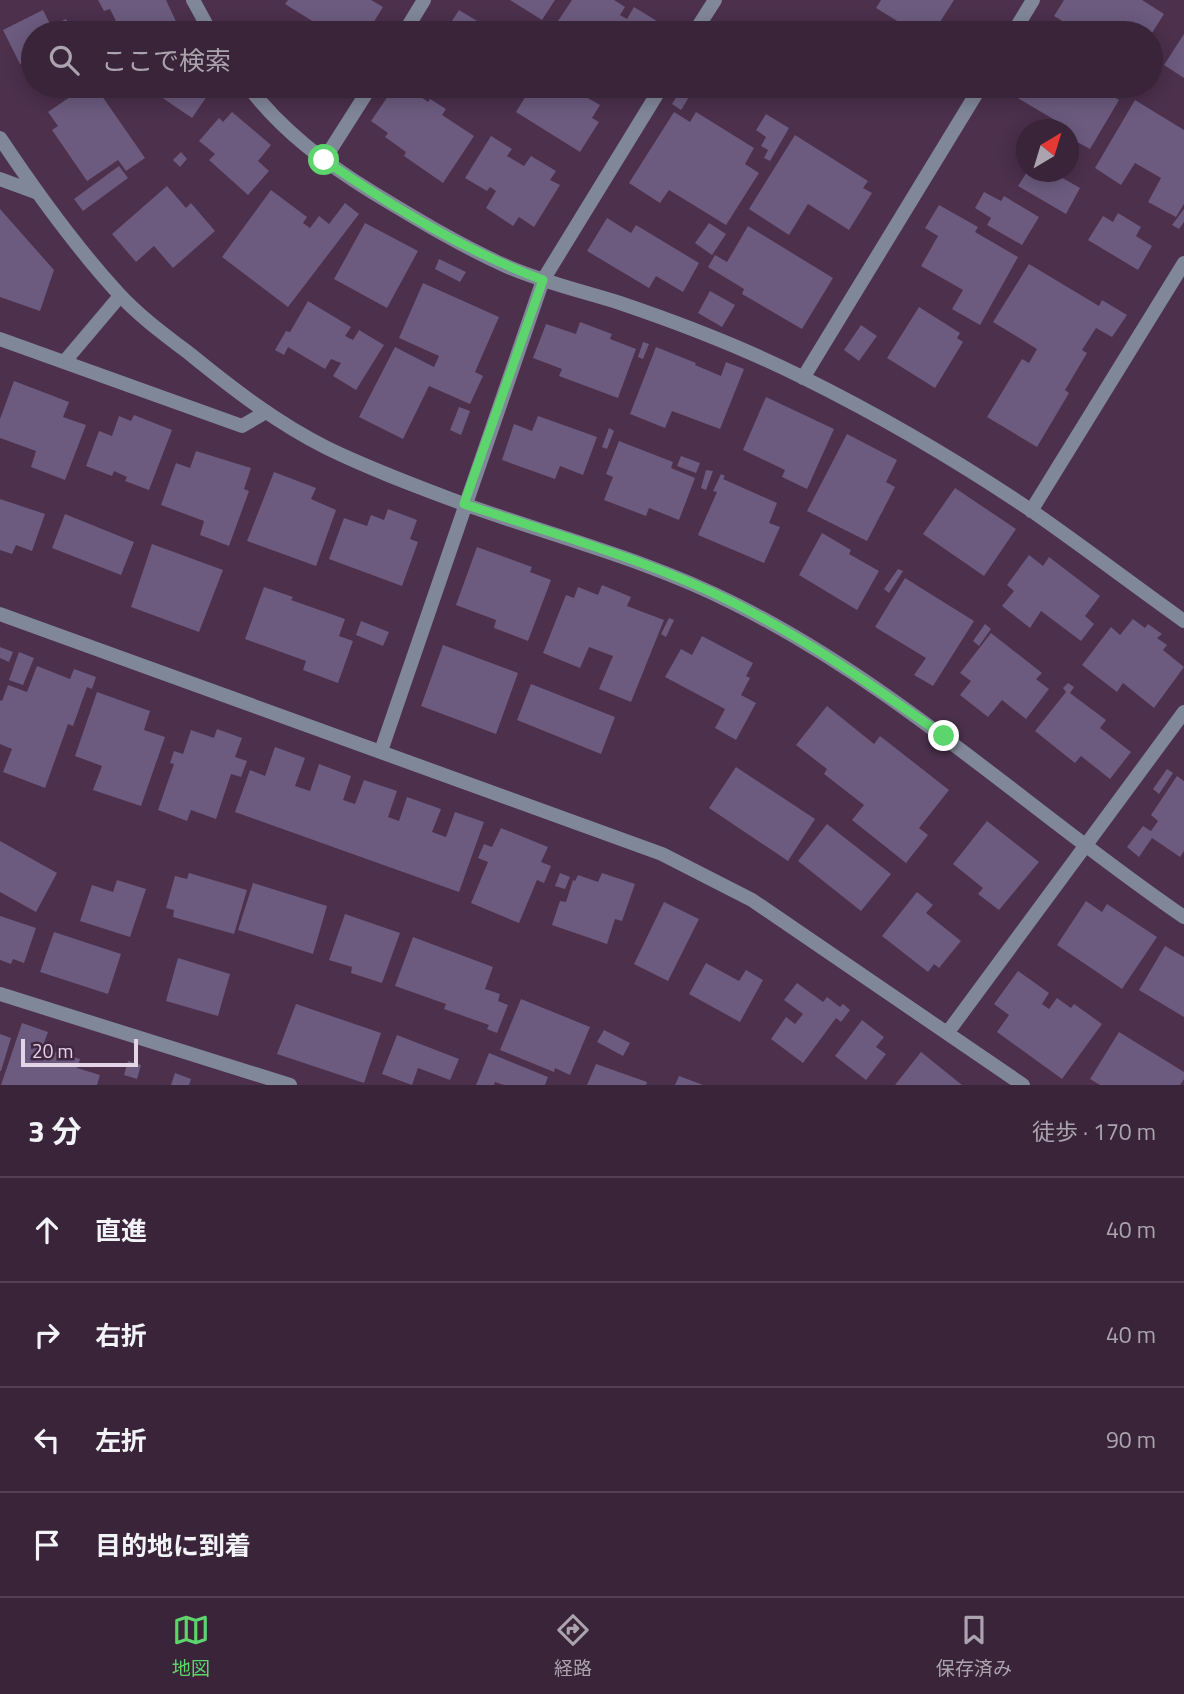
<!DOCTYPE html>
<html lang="ja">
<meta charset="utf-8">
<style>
body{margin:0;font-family:"Titillium Web","Noto Sans JP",sans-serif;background:#402c41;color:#f1f3f6}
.compass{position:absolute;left:1016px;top:119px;width:63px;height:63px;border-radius:50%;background:#392439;box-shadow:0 4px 18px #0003;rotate:38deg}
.scale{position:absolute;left:21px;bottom:18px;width:117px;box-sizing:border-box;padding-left:7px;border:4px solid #e5d4e5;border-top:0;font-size:19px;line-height:24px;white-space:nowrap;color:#e5d4e5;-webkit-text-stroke:5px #412642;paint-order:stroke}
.stop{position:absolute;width:21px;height:21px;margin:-16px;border:5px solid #5cd56d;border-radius:50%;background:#fff}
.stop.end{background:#5cd56d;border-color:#fff;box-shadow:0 2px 7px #0008}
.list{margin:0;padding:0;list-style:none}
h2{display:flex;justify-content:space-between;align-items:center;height:91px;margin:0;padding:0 28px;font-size:30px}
h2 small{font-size:23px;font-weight:400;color:#aba4ae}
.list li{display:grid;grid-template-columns:46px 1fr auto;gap:21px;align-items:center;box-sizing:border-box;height:105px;padding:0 28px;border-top:2px solid #534153}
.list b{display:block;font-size:26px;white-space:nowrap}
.list em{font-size:23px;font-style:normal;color:#aba4ae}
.icon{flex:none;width:38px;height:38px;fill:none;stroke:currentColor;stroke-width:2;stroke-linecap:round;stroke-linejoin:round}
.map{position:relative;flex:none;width:1184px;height:1085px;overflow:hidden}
.search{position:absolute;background:#392439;box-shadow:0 4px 18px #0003;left:21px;right:21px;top:21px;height:77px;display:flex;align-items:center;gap:18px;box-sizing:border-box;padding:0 24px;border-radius:38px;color:#aba4ae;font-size:26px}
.sheet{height:511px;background:#392439}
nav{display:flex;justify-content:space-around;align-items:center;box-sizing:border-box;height:98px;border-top:2px solid #534153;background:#392439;font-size:19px;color:#aba4ae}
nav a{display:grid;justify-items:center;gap:4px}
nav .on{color:#5cd56d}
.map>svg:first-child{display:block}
</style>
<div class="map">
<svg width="1184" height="1085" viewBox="0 0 1184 1085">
<rect width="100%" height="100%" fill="#4c304c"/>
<path fill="#6c5b7f" d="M98 0H166L179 28 168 33H122L110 9 104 11Z
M288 0H371L383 7 367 33H322L325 29 285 4Z
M510 0H555L542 20Z
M572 0H614L625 7 620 15 627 19 634 7 665 26 661 33H571L556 24Z
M881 0H954L933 33H917L876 8Z
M1064 0H1142L1164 14 1152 33H1097L1092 30 1091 33H1082L1054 16Z
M43 10 51 26 66 19 74 33H33V74L27 61 20 64 3 30Z
M459 10 497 33H433L440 22 448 27Z
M524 21 542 33H517Z
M1184 34V78L1164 65Z
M39 86H60L44 94Z
M86 86H95L145 158 126 171 118 160 87 181 52 130 58 126 48 112Z
M145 86H214L192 118Z
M395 86H414L411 90 428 102 430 99 446 109 442 115 474 136 443 183 404 156 406 152 385 137 388 133 371 121Z
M532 86H578L589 92 586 97 600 105 592 118 599 122 580 152 516 112Z
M683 86H696L681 110 672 104Z
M1010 86H1095L1119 100 1090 149 1068 137 1070 129 1006 91Z
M1135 100 1184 130V204L1176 217 1148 202 1161 178 1135 163 1121 185 1095 168Z
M232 112 271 145 258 161 269 171 248 195 209 160 215 154 199 141 219 118 223 122Z
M674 112 690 122 696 112 754 148 745 164 759 173 726 225 669 190 660 203 629 183Z
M766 114 789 128 770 161 764 158 768 150 761 146 766 137 756 130Z
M795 135 868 181 863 188 872 193 849 230 808 204 789 235 749 209Z
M491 136 512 149 507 156 524 166 531 156 556 171 550 180 560 185 534 227 519 217 513 226 486 208 496 191 490 187 487 191 465 178Z
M181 152 187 159 180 167 173 160Z
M119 166 128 178 83 211 74 199Z
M1027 172H1033L1040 175 1042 172H1052L1080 188 1066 214 1018 186Z
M167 186 186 208 191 203 215 231 173 268 154 246 136 262 112 234Z
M271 190 307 217 303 223 310 228 319 216 329 224 345 203 359 214 288 307 222 257Z
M984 192 1001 201 1004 196 1039 217 1022 245 987 225 991 218 975 208Z
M939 205 978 227 975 232 1018 257 980 325 952 309 963 290 921 266 938 236 925 228Z
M0 209 54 270 40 311 0 297Z
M1184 209V222L1179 229 1172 225Z
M1118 213 1141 227 1136 236 1152 246 1138 270 1088 240 1103 216 1113 222Z
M607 218 631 233 636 225 699 263 683 292 656 276 649 288 587 251Z
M365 223 418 251 387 308 334 279Z
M709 223 726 234 712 255 695 243Z
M748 226 833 278 802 329 742 294 744 289 708 267 715 255 727 262Z
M439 259 466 272 460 282 435 269Z
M1029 264 1099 306 1102 300 1127 315 1112 337 1096 328 1082 350 1087 353 1065 390 1069 393 1037 447 987 417 1022 359 1029 363 1037 349 993 322Z
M423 283 499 317 475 372 483 376 470 404 429 386 403 439 359 417 395 347 434 367 439 356 399 338Z
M710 291 735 305 722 327 698 313Z
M308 301 351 327 345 336 353 340 359 330 384 345 356 390 333 376 341 363 331 359 325 369 288 347 284 355 275 350 286 331 290 332Z
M919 307 960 333 957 338 963 342 935 388 887 358Z
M580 322 612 334 610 339 636 349 618 398 559 376 562 369 533 358 546 324 576 334Z
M861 325 877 336 859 361 844 350Z
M643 342 649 344 643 359 638 357Z
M656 347 696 363 695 365 721 376 726 362 744 369 720 429 672 411 665 428 630 414Z
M14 381 69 402 63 417 86 425 65 480 31 467 36 451 0 438V419Z
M766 397 834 429 807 489 782 477 785 470 743 450Z
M459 407 470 411 461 435 450 430Z
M134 415 172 430 149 490 125 481 127 477 114 471 112 476 86 466 99 431 112 436 119 416 131 421Z
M538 416 597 437 583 475 560 466 555 479 502 460 514 424 532 431Z
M609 428 614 431 607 449 602 447Z
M847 434 897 460 886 482 895 487 867 541 807 511Z
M619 441 673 462 671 468 695 478 679 520 649 508 646 516 604 500 613 477 606 474Z
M196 451 251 468 244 489 249 491 229 546 200 535 204 521 161 505 176 463 190 468Z
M681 456 700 463 696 473 677 466Z
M706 470 713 471 706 490 701 488Z
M274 472 316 488 311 499 336 510 316 566 247 541Z
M721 474 725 476 723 479 777 503 769 523 780 527 764 563 698 535 717 492 713 491Z
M955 488 1016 529 984 576 923 534Z
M0 499 45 514 32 551 16 545 12 554 0 550Z
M388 509 417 520 410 539 418 542 402 586 329 559 344 518 367 526 371 515 384 520Z
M65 514 134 542 121 575 52 548Z
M822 533 851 550 849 554 879 571 857 610 799 575Z
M152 544 223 570 199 632 131 607Z
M477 547 532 567 530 572 551 580 528 641 494 628 496 620 456 605Z
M1029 555 1043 566 1049 557 1100 596 1085 616 1094 624 1081 641 1041 611 1030 628 1002 606 1014 591 1007 585Z
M898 569 903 571 889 593 884 589Z
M905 578 974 621 933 686 914 675 926 658 875 627Z
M602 585 631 597 627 606 664 620 631 702 599 689 613 656 589 647 580 668 543 653 566 595 574 598 578 587 598 595Z
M264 587 293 597 291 600 345 619 339 636 353 641 338 683 303 670 306 661 245 639Z
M669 618 674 620 666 637 661 634Z
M1133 619 1145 628 1148 624 1162 634 1157 638 1167 645 1163 650 1184 667 1154 708 1123 683 1117 692 1082 665 1111 627 1120 635Z
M361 621 389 632 383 646 356 635Z
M985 624 991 629 979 646 973 641Z
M991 633 1042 673 1036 679 1049 689 1026 719 1002 700 988 717 960 695 971 681 960 673Z
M702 636 753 663 746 676 750 678 741 695 756 703 736 740 715 728 725 709 665 677 681 649 692 655Z
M443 645 518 673 496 734 421 706Z
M0 647 13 652 9 662 0 658Z
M19 652 34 658 23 685 9 680Z
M37 666 70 679 74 669 96 677 92 689 87 687 73 726 68 724 45 788 3 772 12 749 0 744V700L2 701 8 685 27 692Z
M1068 683 1074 687 1070 693 1106 720 1100 728 1131 752 1110 779 1081 756 1075 763 1035 731 1066 692 1063 688Z
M531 684 615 717 601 754 517 720Z
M97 692 150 711 144 730 165 737 141 806 93 790 102 766 75 756Z
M827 706 874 744 880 736 949 790 919 828 928 835 906 863 852 820 864 805 824 774 827 769 796 745Z
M217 729 242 738 235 757 247 761 241 777 231 774 216 819 191 810 187 821 158 810 174 764 170 763 174 751 183 754 191 730 214 738Z
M275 747 305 758 295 786 310 791 319 764 351 776 343 800 355 804 364 780 397 791 388 817 399 821 407 797 441 809 432 832 446 837 455 812 484 822 459 892 235 812 250 770 265 776Z
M736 767 815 819 788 861 709 808Z
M1167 769 1173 773 1159 794 1153 789Z
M1177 776 1184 781V851L1180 857 1152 838 1139 857 1127 847 1143 826 1151 831 1158 821 1151 815Z
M987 821 1039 862 999 910 978 894 983 888 953 864Z
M827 824 891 874 861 911 798 861Z
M501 828 548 847 541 862 551 866 544 883 537 880 519 923 471 903 488 862 478 858 484 844 492 847Z
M0 841 57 873 36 912 0 892Z
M189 873 247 890 234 934 173 917 174 910 166 908 175 876 187 879Z
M560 873 570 877 565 889 555 886Z
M602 873 635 884 622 921 615 919 607 944 552 925 560 901 566 902 573 880 575 881 578 875 598 882Z
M117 880 146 889 130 937 80 921 92 885 113 892Z
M253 883 327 906 313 954 238 930Z
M917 892 933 905 926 913 961 941 939 968 934 964 928 972 882 936Z
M1086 901 1102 912 1107 904 1157 937 1122 989 1057 945Z
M664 902 699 919 668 981 634 964Z
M345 914 400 933 382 983 351 973 352 967 329 960Z
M0 916 36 928 24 963 13 959 11 964 0 960Z
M54 932 121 954 108 994 40 972Z
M413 937 493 967 485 989 500 994 498 1001 508 1005 497 1033 487 1029 489 1025 444 1009 446 1004 395 986Z
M1165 946 1184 957V1017L1139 990Z
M178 958 230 974 218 1016 166 1001Z
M706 963 739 981 746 970 763 980 740 1022 689 994Z
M1018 971 1049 993 1042 1004 1049 1009 1057 998 1071 1008 1074 1004 1102 1024 1062 1079 997 1032 1009 1015 994 1004Z
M797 983 823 1002 827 997 840 1007 843 1004 850 1010 841 1022 836 1018 803 1063 771 1039 786 1017 795 1024 803 1014 784 1000Z
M521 999 590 1027 570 1075 555 1068 554 1072 500 1050Z
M296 1004 381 1033 364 1083 277 1054Z
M862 1020 884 1037 876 1047 886 1054 866 1080 835 1056Z
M22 1023 48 1032 42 1048 80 1059 77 1068 100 1075 97 1085H1Z
M604 1030 630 1043 623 1056 597 1042Z
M1119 1032 1184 1072V1079L1180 1085H1100L1090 1079Z
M0 1034 11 1038 1 1071H0Z
M397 1035 459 1059 450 1080 418 1068 412 1085 382 1074Z
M921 1052 962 1085H895Z
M489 1053 548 1077 545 1085H504L495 1082 494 1085H476Z
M128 1061 141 1065 137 1079 124 1075Z
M596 1064 647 1082 646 1085H587Z
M175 1073 191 1079 189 1085H171Z
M679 1076 703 1085H675Z"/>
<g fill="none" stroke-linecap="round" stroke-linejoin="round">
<path stroke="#808798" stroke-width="14" d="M193 0 211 33
M404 33 424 0
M694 33 715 0
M1013 33 1033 0
M248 86C281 130 325 163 372 192 415 218 459 245 506 266 542 282 582 291 620 303 682 324 744 348 802 377 881 416 956 460 1029 509 1081 545 1132 584 1184 621
M324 160 371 86
M0 179 38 193
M0 339 242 426 266 412
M65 361 120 296
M803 378 981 86
M1031 511 1184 263
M0 614 662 854 752 900 1023 1085
M381 751 543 280 662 86
M0 994 290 1085
M948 1032 1184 712"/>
<path stroke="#808798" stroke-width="14" d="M0 138C36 192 74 245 118 293 139 316 165 335 190 354 233 389 277 423 327 448 370 469 416 486 461 503 552 536 646 559 733 603 898 685 1033 814 1184 917"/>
</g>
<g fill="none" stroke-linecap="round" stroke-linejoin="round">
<path stroke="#5cd56d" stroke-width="9" d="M324 160C393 207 465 251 543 280L464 504C554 534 649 560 734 603 808 640 876 688 944 736"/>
</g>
</svg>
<svg class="compass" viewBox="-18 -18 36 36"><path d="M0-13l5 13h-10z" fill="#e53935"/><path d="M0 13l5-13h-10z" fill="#aba4ae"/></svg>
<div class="scale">20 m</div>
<div class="stop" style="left:324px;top:160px"></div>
<div class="stop end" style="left:944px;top:736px"></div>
<div class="search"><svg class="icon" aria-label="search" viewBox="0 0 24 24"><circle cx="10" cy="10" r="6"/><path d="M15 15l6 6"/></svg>ここで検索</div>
</div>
<section class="sheet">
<h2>3 分<small>徒歩 · 170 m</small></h2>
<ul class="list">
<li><svg class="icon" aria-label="ahead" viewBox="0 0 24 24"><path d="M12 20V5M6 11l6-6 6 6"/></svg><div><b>直進</b></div><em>40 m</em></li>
<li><svg class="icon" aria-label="right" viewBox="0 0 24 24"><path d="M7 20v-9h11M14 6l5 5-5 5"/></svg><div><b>右折</b></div><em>40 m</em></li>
<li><svg class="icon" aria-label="left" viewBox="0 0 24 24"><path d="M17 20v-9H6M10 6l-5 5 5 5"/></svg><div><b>左折</b></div><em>90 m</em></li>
<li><svg class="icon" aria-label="arrive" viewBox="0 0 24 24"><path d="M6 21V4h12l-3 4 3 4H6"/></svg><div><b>目的地に到着</b></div></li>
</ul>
</section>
<nav>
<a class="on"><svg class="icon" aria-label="map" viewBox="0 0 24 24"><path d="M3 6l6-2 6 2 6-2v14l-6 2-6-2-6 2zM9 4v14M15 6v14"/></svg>地図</a>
<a><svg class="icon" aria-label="directions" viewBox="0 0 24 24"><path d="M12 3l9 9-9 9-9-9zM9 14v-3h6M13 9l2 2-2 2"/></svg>経路</a>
<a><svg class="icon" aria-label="saved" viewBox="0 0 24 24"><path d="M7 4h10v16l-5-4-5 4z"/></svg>保存済み</a>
</nav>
